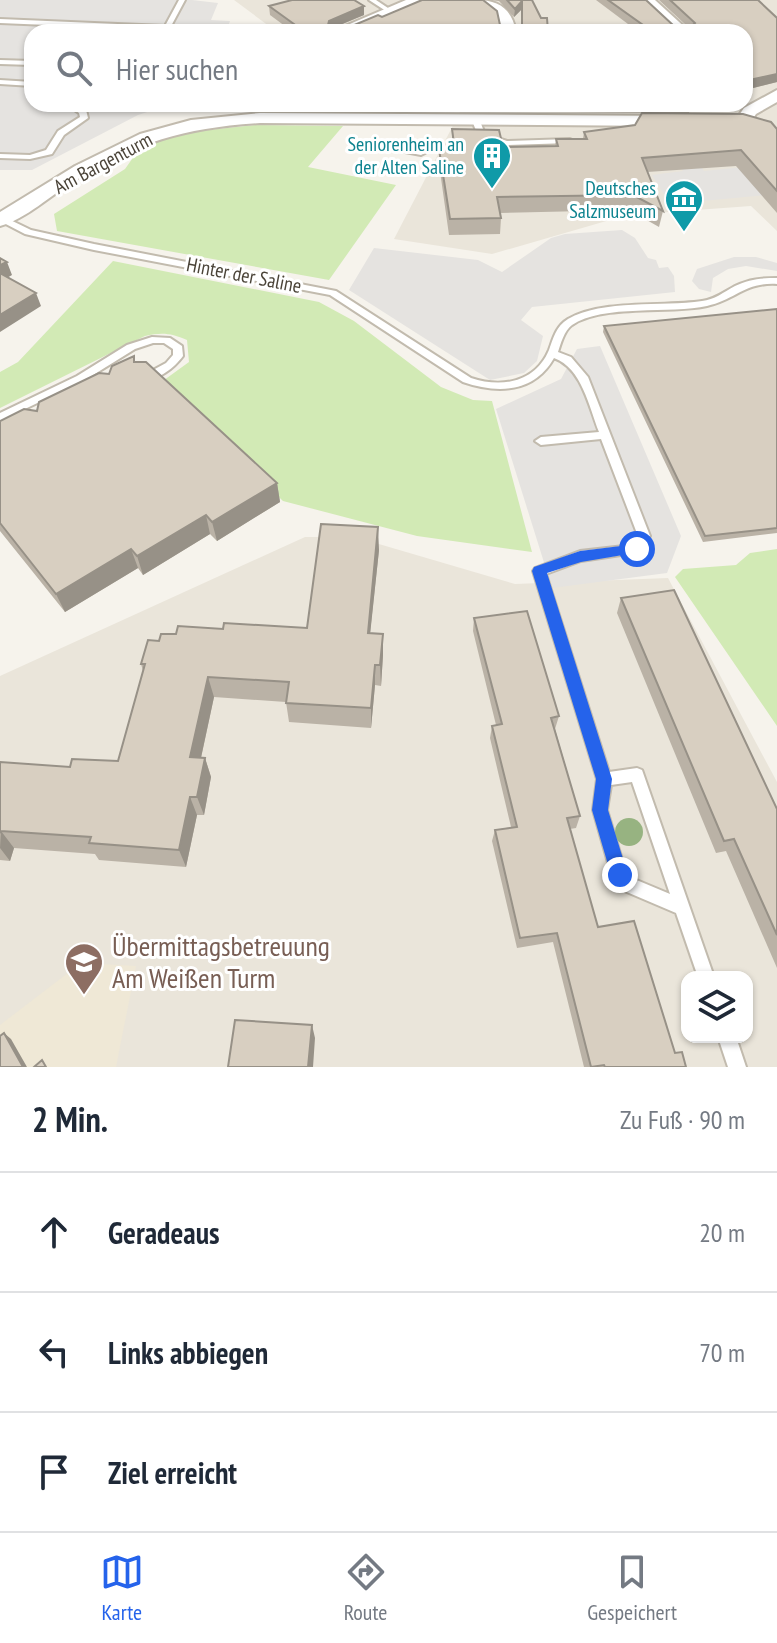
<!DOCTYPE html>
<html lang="de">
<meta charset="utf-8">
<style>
body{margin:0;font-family:"PT Sans Narrow",sans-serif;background:#f6f6f7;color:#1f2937}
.controls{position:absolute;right:24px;bottom:24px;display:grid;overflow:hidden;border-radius:16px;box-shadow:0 2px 6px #0004}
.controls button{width:72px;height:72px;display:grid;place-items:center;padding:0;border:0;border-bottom:2px solid #e0e1e3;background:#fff;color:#1f2937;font:40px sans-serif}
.stop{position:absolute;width:24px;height:24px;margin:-18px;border:6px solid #2563eb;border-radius:50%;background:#fff}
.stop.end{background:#2563eb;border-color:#fff;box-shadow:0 2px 8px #0008}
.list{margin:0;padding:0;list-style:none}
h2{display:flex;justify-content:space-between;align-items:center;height:104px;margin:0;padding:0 32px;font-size:34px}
h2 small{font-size:26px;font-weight:400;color:#747a83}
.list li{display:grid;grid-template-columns:52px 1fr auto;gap:24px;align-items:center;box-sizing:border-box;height:120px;padding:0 32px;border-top:2px solid #e0e1e3}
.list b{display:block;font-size:30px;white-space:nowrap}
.list em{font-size:26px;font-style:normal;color:#747a83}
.icon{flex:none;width:44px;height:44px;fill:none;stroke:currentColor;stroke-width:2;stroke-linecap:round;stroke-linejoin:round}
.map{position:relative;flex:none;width:777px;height:1067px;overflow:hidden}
.search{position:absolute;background:#fff;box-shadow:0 2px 6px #0004;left:24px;right:24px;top:24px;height:88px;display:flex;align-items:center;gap:20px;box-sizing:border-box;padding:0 28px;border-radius:24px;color:#747a83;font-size:30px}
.sheet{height:464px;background:#fff}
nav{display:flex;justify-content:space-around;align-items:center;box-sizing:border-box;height:112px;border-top:2px solid #e0e1e3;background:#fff;font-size:22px;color:#747a83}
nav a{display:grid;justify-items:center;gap:4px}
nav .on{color:#2563eb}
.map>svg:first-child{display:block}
</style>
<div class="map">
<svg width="777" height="1067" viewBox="0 0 777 1067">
<rect width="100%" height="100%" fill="#f6f3ec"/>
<path fill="#eae5da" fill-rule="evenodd" d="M234 0H777V231L751 206 627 215 492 254 394 239 460 112 442 104H745V32H277Z
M305 537H355L515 584 668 578 777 782V1067H0V676ZM687 977H747V1037H687Z"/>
<path fill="#efe8d6" d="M81 963 136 966 116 1067H0V1025Z"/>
<path fill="#d2eab5" d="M255 125 343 126 308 167 396 185 329 280 57 231 54 214 125 169 137 152 163 139 199 131Z
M113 261 319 302 354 321 441 387 473 400 492 401 532 552 417 536 283 501 160 383 189 362 187 340C171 333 162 332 145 336L0 408V372L18 362Z
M777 549V726L675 577 683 569 736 565 750 553Z"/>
<path fill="#e5e3e0" d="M0 0H192L218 3 211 20 230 21 226 32H32V104H172L138 115 32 170H0Z
M681 139 704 171 775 164 777 194 670 204 652 175 683 171 665 141Z
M622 230 635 238 648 258 656 260 659 268 668 267 674 276 675 292 532 307 521 320 543 336 537 361 524 373 490 380 349 290 374 248 478 260 502 272 551 238 565 234Z
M734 257H756L777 263V271L746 266 728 269 713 278 711 292 699 289 692 281 697 269Z
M600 346 681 536 667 573 552 588 496 409 561 379 577 349Z"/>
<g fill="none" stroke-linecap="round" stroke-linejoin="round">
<g stroke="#c2bbae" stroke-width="4">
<path id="lane" d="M179 0H185L170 28 167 30 0 23V19L165 26Z
M369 0H376L394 12 389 13Z
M0 60 32 61V65L0 64Z
M0 80 32 82V86L0 84Z
M66 104H75L86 110 88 118 64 135 52 154 30 159 0 158V154L30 155 46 150 58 131 80 117 79 113Z
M472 116H478L485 134 507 141 570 139 574 141 570 143 507 145 479 138 471 118Z
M370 142 421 151 425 153 421 155 373 146H370Z
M0 215 31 230 94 244 336 291 471 378C501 388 535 383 549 350 553 339 556 326 568 319 603 299 662 307 702 301 714 300 724 292 735 286 749 279 762 278 777 278V284C745 282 735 300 707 306 672 314 602 304 572 325 564 331 561 343 558 352L571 357 588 377 650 536 641 552 581 561 546 574 609 772 637 768 642 770 714 977H698L676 913 615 887 593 810 597 779 533 571 535 568 580 551 633 545 638 536 601 439 541 445 535 441 541 437 599 432C589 407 582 368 554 358 534 393 498 394 463 382L330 295 94 250 25 234 0 221ZM632 782 670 894 627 876 607 810 611 785Z
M152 337 170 338 182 346 183 356C174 368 158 381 142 380L141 378 142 376 166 363 173 355V349L164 343H153L135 349 85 380 0 421V413L77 376 127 345Z
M718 1037H736L746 1067H728Z"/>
</g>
<g stroke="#c2bbae" stroke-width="4">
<path id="street" d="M406 0H425L351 32H331Z
M476 0C499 0 512 9 516 32H502L499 18Z
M640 0H655L690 32H674Z
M777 90V102L756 114 749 125H737L735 121 744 108Z
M260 113 670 116 678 121 670 126 260 123C184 128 140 141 74 181 51 195 26 219 0 226V212L75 166 140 134 191 120Z"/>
</g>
<use href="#lane" fill="#fff" fill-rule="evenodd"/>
<use href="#street" fill="#fff" fill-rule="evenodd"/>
</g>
<circle fill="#97b381" cx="629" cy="832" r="14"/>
<path fill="#bab2a6" d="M490 0H532L548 32H521V10L514 17 499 1Z
M596 0H646L674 26H687L659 0H758L777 18V82L745 90V32L632 27Z
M269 6H364V15L338 26H352L382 17 500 32H293L270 15Z
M568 104H691L689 113 571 112Z
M452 129 503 147 555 146 556 139H583L584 132 777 129V213L736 166 647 172 663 211 659 227 629 210 500 213 501 218 500 234 449 235 439 164V149L452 151Z
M777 309V533L703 542 603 332 604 326Z
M135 362 277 483 280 502 217 541 210 534 143 575 138 568 65 612 0 531V421L37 411Z
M379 550 370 633 383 634V655L381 686 375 685 371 728 289 722 286 702 214 697 201 758H205L211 777 204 815H197L186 867 99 860 95 854 14 848 10 861 0 860V762L70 767 118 761 143 671 141 664 159 641 176 634 223 629 307 628Z
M621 598 777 809V968L726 851 716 853 617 613Z
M474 618 559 716 555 729 580 816 576 828 570 829 598 927 675 1053 686 1067H584L553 942 517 948 492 841 495 830 511 827 490 738 492 726 496 725 473 631Z"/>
<path fill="#979187" d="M522 1 521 10 514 17 515 9Z
M364 6V15L330 29 328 25 329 21Z
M777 74V82L745 90V81Z
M7 262 12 275 0 282V265Z
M36 293 41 306 0 332V315Z
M277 483 280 502 217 541 212 522Z
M206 515 210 534 143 575 137 556Z
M378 527 379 550 368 654V633Z
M131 549 138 568 65 612 56 594Z
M383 634V655L381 686 380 665Z
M375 665V685L371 728V708Z
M208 677 214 697 197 776 190 757Z
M205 758 211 777 204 815 197 797Z
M190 797 197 815 186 867 179 850Z
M1 831 14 848 10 861 0 848Z
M312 1025 315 1038 313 1067H308Z
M4 1033 11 1039 27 1067H23Z"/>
<path fill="#d8cfc1" stroke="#979187" stroke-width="2" d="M292 0H354L364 6 329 21 328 25 352 26 378 15 382 17 422 0H483L497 11 500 25 494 32H305L269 6Z
M507 0H532L541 18H547L548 32H522V1L515 9Z
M608 0H646L674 26H692L695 23 670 0H758L777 18V74L745 81V32H607L643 25Z
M642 113 743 114 771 122 777 129V191L741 150 642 158 663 211 633 195 497 197 501 218 450 219 439 149 455 151 452 129 499 130 503 147 558 146 556 139H587L584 132 635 125Z
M0 258 7 262 0 265Z
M0 273 36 293 0 315Z
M777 309V528L705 536 604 326Z
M134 356V362H146L277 483 212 522 206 515 137 556 131 549 56 594 0 523V421L24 409 37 411 39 402 99 373 109 374 112 366Z
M321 524 378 527 368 633 383 634 380 665H375L371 708 286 703 289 682 208 677 190 757 205 758 197 797H190L179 850 89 843 91 837 1 831 0 833V762L70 767 72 759 118 761 145 664H141L148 640 159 641 161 634H176L178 626 223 629 224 623 307 628Z
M674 590 777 809V935L734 839 724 841 621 598Z
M527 611 559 716 551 718 580 816 567 818 598 927 634 921 675 1053 682 1052 686 1067H605L604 1065 591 1067 557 933 520 938 495 830 517 827 492 726 502 724 474 618Z
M235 1020 312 1025 308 1067H228Z
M4 1033 23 1067H0V1036Z
M42 1060 46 1067H34Z"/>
<path fill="#2563eb" d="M637 544 643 549 641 552 581 562 547 573 612 779 608 810 628 875 626 881 620 884 614 881 611 875 592 810 596 779 532 571 534 567 580 551Z"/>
<defs>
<g id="building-pin" transform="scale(2)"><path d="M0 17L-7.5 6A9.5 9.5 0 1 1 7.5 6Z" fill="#0f9aa8" stroke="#fff"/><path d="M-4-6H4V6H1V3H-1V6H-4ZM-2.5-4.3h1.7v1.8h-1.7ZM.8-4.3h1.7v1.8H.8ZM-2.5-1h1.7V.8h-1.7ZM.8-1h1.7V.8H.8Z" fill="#fff"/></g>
<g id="museum-pin" transform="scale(2)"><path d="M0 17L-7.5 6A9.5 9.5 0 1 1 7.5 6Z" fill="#0f9aa8" stroke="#fff"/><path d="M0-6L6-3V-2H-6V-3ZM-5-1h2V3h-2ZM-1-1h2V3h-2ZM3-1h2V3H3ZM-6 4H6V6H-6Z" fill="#fff"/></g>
<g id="school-pin" transform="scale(2)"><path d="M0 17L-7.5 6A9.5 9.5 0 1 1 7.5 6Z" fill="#8d6e63" stroke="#fff"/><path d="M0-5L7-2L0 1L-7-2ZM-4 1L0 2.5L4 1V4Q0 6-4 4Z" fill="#fff"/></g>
</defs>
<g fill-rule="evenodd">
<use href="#building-pin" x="492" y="156"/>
<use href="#museum-pin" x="684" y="199"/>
<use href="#school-pin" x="84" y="962"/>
</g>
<g text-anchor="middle" stroke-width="6" stroke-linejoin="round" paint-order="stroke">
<g font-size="20" fill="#0d838f" stroke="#fff" text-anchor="end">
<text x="464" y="151">Seniorenheim an<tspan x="464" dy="23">der Alten Saline</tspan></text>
<text x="656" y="195">Deutsches<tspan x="656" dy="23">Salzmuseum</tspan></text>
</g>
<g font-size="20" fill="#4b4439" stroke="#fff">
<text transform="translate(103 163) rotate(-28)" y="7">Am Bargenturm</text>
<text transform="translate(244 275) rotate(11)" y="7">Hinter der Saline</text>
</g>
<g font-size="28" fill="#785e54" stroke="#fff" text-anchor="start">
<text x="112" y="956">Übermittagsbetreuung<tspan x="112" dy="32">Am Weißen Turm</tspan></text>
</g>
</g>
</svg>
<div class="controls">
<button><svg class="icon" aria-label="layers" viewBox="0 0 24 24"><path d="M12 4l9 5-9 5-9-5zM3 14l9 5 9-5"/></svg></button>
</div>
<div class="stop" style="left:637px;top:549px"></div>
<div class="stop end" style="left:620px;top:875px"></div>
<div class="search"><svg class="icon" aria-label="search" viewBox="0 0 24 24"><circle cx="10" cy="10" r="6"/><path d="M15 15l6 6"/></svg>Hier suchen</div>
</div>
<section class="sheet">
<h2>2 Min.<small>Zu Fuß · 90 m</small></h2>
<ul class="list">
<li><svg class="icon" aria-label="ahead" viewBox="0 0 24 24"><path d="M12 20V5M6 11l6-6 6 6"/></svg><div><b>Geradeaus</b></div><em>20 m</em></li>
<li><svg class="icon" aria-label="left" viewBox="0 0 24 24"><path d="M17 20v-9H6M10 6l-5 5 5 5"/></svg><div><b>Links abbiegen</b></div><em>70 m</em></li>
<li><svg class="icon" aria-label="arrive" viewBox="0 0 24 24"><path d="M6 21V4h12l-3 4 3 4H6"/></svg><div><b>Ziel erreicht</b></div></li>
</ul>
</section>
<nav>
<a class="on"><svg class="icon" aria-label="map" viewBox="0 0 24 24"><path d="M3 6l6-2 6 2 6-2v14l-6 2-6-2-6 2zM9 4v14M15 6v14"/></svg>Karte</a>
<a><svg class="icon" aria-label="directions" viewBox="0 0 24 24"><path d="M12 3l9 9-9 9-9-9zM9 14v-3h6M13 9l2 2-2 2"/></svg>Route</a>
<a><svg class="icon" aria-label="saved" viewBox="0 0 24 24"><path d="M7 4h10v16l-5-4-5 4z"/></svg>Gespeichert</a>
</nav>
